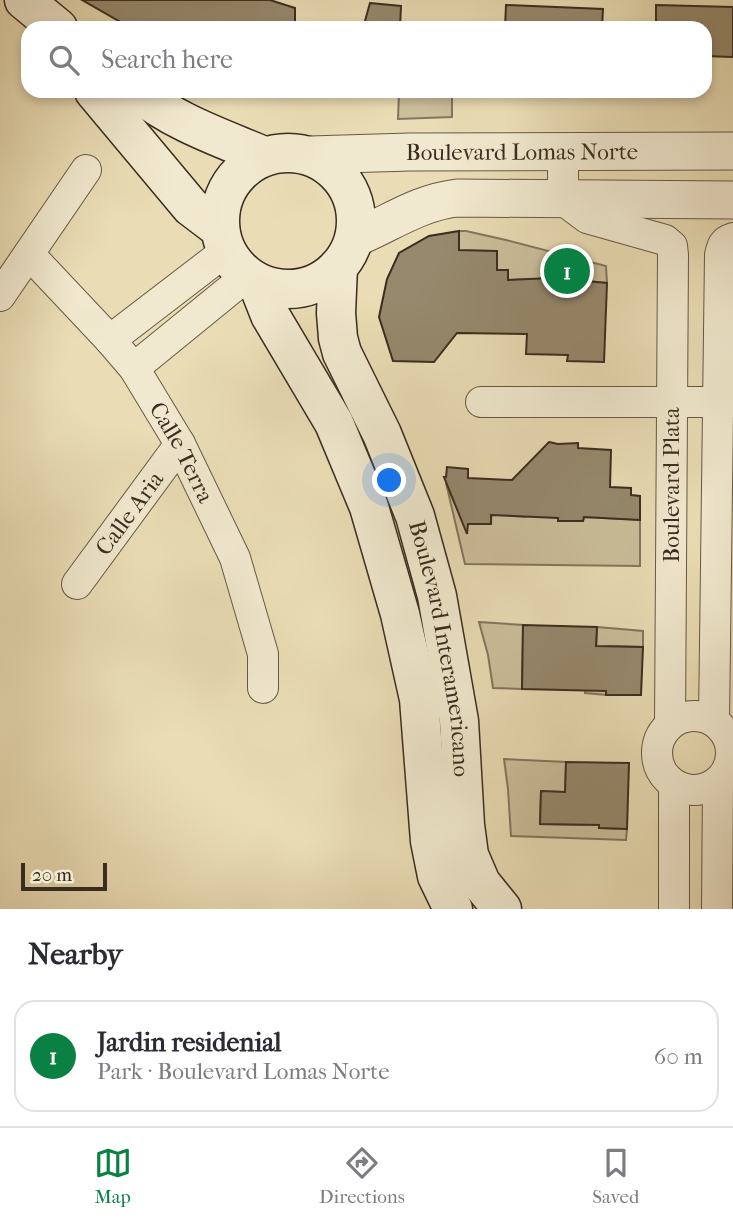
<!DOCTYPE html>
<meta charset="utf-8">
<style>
body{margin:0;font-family:"IM FELL French Canon",serif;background:#f7f7f7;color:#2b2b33}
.scale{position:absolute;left:21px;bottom:18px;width:86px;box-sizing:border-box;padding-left:7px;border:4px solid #3a2d20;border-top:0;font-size:19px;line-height:24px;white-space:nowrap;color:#3a2d20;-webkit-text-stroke:5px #f1e9cf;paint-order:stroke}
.you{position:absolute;left:390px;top:481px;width:24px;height:24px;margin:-18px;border:5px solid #fff;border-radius:50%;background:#1a73e8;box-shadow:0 0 0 10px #1a73e833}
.badge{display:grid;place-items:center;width:46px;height:46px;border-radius:50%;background:#0b8043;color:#fff;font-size:23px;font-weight:700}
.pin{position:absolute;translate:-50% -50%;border:4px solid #fff;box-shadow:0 2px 7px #0006}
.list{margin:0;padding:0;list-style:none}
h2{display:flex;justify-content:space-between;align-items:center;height:91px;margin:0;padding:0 28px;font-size:30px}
h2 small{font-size:23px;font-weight:400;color:#7c7c81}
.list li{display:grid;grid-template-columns:46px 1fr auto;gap:21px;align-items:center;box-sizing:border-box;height:112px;margin:0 14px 14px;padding:0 14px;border:2px solid #e1e1e2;border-radius:21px}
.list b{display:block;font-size:26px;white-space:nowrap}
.list p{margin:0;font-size:23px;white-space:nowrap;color:#7c7c81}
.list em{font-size:23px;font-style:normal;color:#7c7c81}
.icon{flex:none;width:38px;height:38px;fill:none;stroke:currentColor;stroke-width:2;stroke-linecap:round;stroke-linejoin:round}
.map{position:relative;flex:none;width:733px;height:909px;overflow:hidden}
.search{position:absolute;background:#fff;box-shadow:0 4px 10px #0003;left:21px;right:21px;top:21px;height:77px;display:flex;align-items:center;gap:18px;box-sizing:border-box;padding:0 24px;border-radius:21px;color:#7c7c81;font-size:26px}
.sheet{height:217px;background:#fff}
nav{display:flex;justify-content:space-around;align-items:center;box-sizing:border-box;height:98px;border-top:2px solid #e1e1e2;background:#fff;font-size:19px;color:#7c7c81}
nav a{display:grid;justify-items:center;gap:4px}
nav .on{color:#0b8043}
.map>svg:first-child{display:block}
</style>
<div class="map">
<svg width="733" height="909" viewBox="0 0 733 909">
<rect width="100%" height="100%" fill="#eaddb5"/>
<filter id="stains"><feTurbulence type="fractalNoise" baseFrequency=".00286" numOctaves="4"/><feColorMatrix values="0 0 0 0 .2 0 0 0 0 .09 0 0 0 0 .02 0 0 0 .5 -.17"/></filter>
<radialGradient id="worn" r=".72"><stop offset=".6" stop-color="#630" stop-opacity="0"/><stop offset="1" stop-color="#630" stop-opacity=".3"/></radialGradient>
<path fill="#ccbf9c" stroke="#83765e" stroke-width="2" d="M399 91H452V117L398 119Z
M459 231H466L506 240 606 266 607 283 575 280 574 275H551L548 288H527V279L508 280V271L497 270 459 250Z
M446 483 455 504 466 524H491L492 498 500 515 526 517V497L558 517V521H583L584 517 640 520V566L465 564Z
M479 622 523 625 522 689 493 688 488 655Z
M597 627 643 631V647L608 646 606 695 585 693 586 686 595 685Z
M504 759 566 762 565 792 541 791 540 824 584 825 600 815V828L627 829 626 840 511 836 508 789Z"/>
<path fill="#96896d" stroke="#3a2d20" stroke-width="2" d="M82 0H270L295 8V28H131Z
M370 3 401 6 400 28H363Z
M506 5 603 9 602 28H505Z
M656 5 733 7V57L705 56V28H656Z
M459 231V250L497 251V270H508V280L550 278V275H574L575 280 607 283 604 362 567 361 568 355 526 354 527 334 457 333 434 362 393 361 379 317 387 279 399 253 429 236Z
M549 442 558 444 578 443V448L611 450 610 487 631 488V495L640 496V520L584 517 583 521H558V518L491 515V524H468L467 534 444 477H446L447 467 468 469V478L512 480Z
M523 625 597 627 596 646 643 647 641 695H606V691L522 689Z
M566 762 629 763 627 829 599 828V825L540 824 541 791 565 792Z"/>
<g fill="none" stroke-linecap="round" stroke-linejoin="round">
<g stroke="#665945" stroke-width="32">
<g id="minor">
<path d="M563 151V200L587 218 665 240 672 246 673 255 670 724"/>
<path id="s1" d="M29 254 110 340 134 368 180 444 235 558 263 654V688"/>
<path d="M0 296 86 170"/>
<path d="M110 340 226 251"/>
<path d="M134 368 247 276"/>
<path d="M481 402H733"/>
<path id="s2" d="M77 584 180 444"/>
<circle cx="694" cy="753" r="37"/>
<path d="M714 721 720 255C722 246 723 241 733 238"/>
<path d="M674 909V785"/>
<path d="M717 909 718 782"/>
</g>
</g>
<g stroke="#665945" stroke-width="39">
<g id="tertiary">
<path id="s3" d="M310 155 410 152 733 151"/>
<path d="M355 238C391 223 417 203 457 198L733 200"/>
</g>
</g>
<g stroke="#3a2d20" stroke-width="41">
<g id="secondary">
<path d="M24 0 58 28"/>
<path d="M94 91 191 207 220 229"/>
<path d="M136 91C174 122 219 137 264 156"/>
<circle cx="288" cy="221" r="68"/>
<path id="s4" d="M338 267 336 313 338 338 342 353 382 434 415 516 437 596 459 721 465 825 469 855 481 883 502 909"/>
<path d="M257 282 270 315 334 423 369 507 400 614 419 699 430 841 437 876 453 909"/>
</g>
</g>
<use href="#minor" stroke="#f1e9cf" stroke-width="30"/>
<use href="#tertiary" stroke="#f1e9cf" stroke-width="37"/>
<use href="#secondary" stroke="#f1e9cf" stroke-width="38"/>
</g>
<g text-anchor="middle" stroke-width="7" stroke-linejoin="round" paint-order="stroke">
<g font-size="23" fill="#3a2d20" stroke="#f1e9cf">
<text dy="8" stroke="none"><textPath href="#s3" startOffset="212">Boulevard Lomas Norte</textPath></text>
<text dy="8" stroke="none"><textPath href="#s1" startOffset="252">Calle Terra</textPath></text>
<text transform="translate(671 485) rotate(-90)" y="8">Boulevard Plata</text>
<text dy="8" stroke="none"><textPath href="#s2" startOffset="88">Calle Aria</textPath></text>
<text dy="8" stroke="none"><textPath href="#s4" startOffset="401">Boulevard Interamericano</textPath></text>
</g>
</g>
<rect width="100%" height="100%" filter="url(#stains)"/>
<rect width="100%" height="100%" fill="url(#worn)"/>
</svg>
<div class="scale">20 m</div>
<div class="you"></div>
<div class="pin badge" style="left:567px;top:271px">1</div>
<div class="search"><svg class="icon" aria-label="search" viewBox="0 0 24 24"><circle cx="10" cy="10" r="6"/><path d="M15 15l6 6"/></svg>Search here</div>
</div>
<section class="sheet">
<h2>Nearby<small></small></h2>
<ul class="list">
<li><span class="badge">1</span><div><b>Jardin residenial</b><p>Park · Boulevard Lomas Norte</p></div><em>60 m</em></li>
</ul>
</section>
<nav>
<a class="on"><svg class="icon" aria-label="map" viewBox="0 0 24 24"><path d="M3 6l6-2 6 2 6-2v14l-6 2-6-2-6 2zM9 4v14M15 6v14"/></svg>Map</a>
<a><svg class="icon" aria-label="directions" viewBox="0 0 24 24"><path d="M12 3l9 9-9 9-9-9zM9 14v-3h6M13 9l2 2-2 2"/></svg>Directions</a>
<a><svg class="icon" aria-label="saved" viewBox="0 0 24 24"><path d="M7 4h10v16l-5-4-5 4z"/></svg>Saved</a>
</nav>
